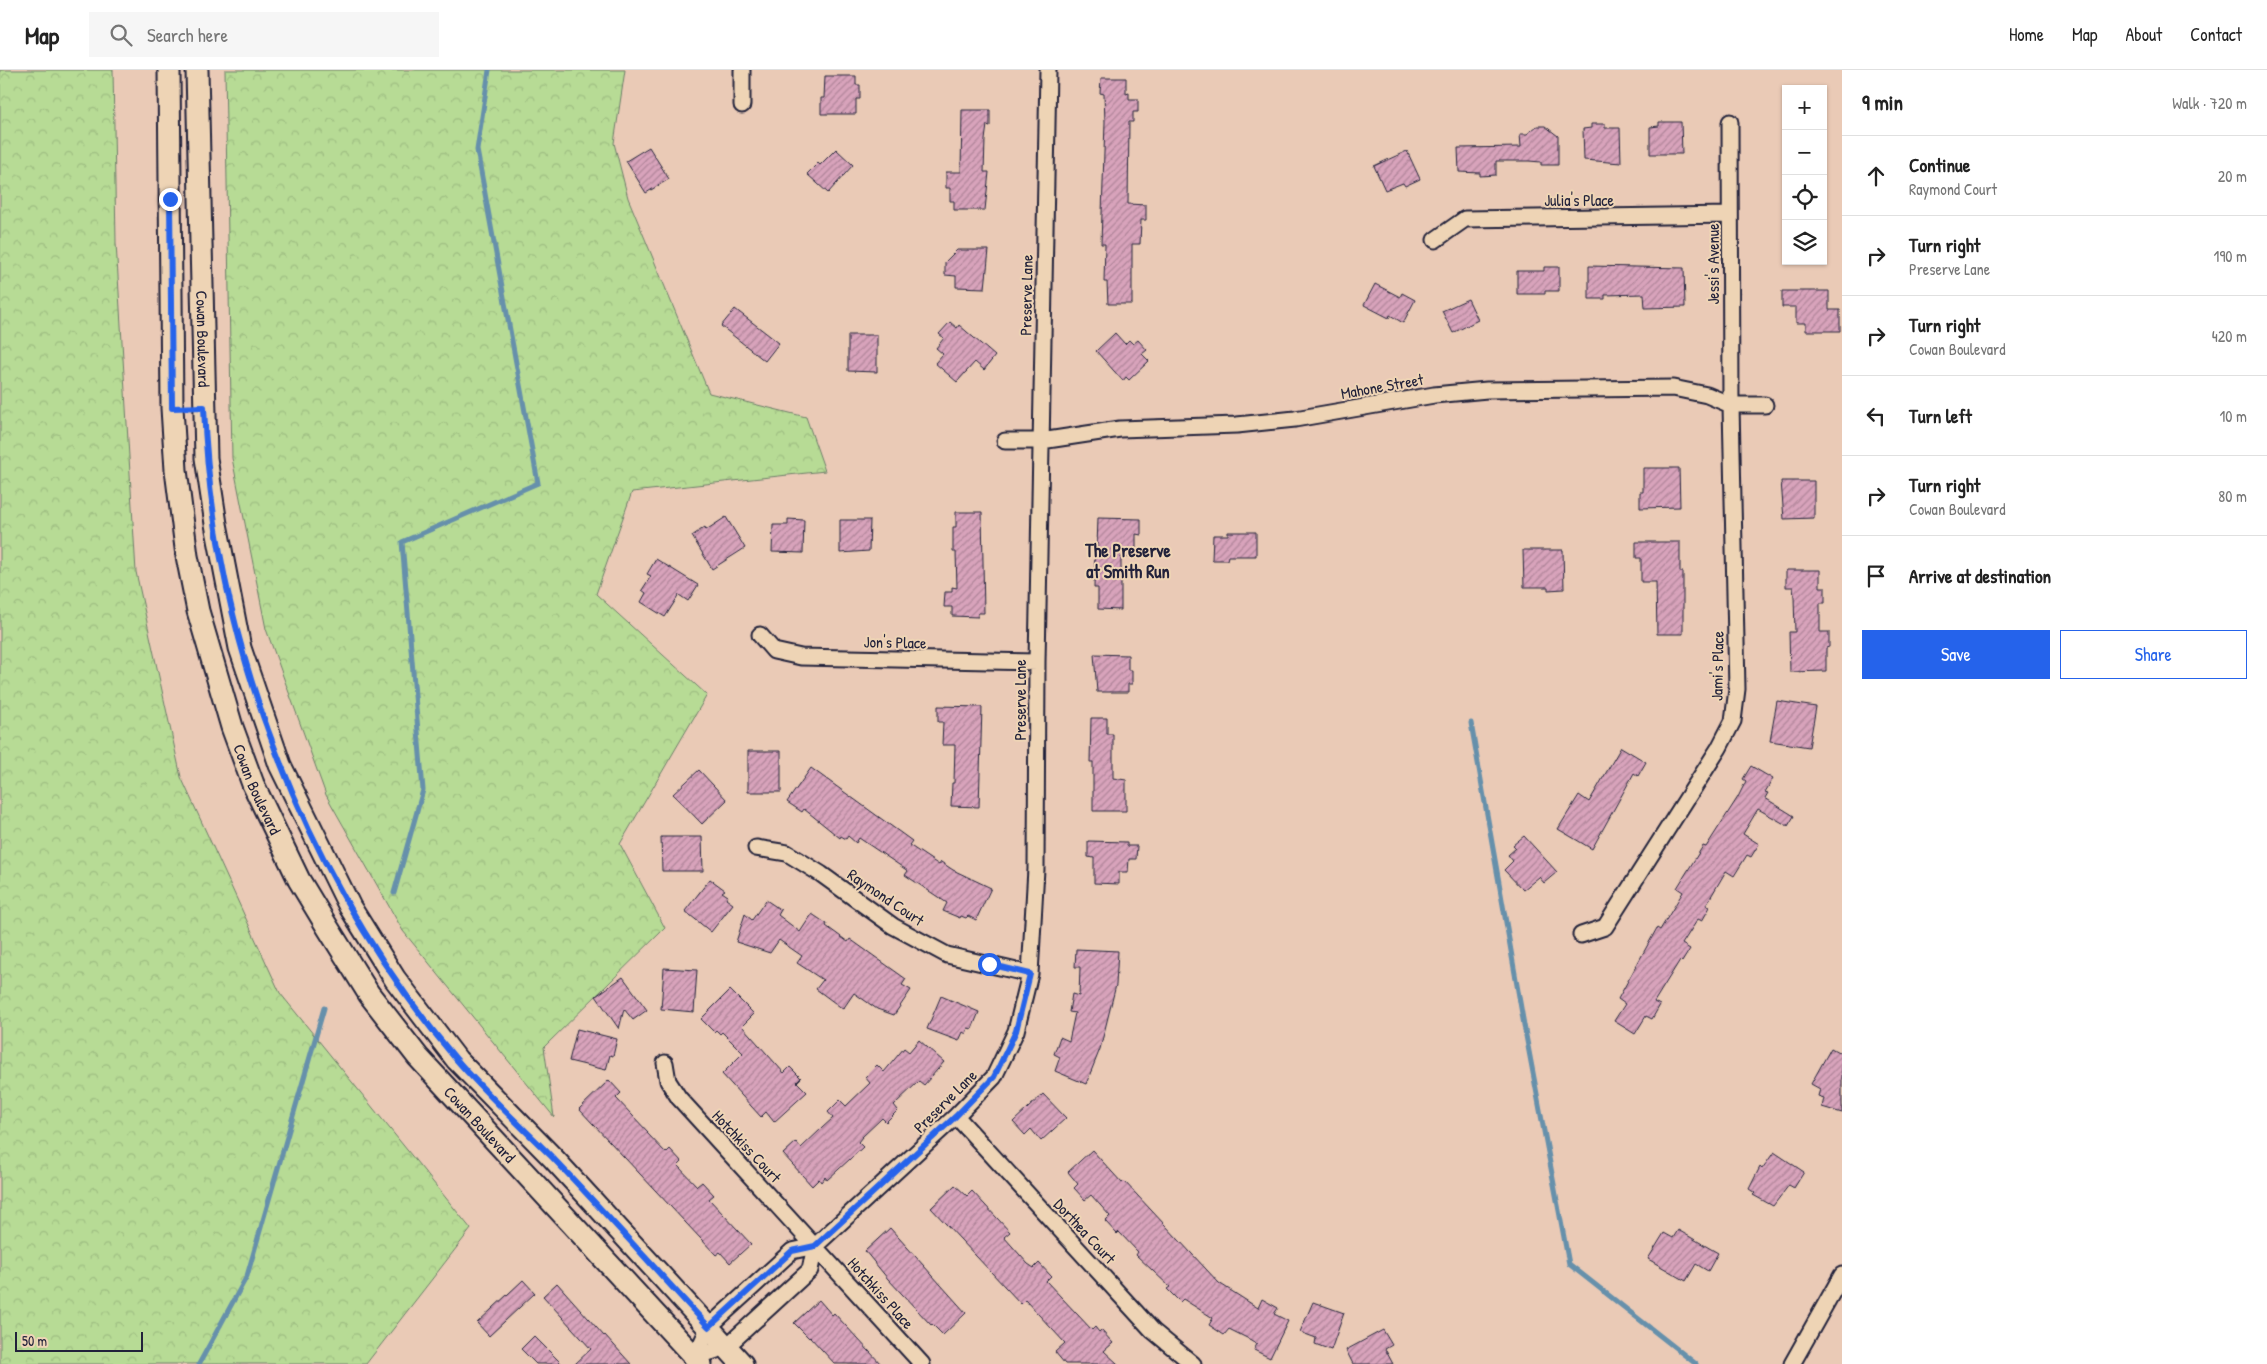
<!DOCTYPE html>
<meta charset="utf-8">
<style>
body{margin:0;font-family:"Patrick Hand",sans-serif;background:#f6f6f6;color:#222}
.controls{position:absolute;right:15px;top:15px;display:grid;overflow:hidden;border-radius:0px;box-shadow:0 1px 4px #0004}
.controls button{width:45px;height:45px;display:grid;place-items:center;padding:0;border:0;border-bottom:1px solid #e0e0e0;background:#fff;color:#222;font:25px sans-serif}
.scale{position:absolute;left:15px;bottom:12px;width:128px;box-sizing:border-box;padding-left:5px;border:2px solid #22223b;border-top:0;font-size:14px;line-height:18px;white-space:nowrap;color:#22223b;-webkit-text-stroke:4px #eed4b5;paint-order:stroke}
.stop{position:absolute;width:15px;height:15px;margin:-11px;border:4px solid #2563eb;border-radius:50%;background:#fff}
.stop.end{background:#2563eb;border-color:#fff;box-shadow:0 1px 5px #0008}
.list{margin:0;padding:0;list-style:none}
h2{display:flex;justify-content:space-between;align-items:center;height:65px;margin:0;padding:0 20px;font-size:21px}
h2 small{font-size:16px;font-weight:400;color:#767676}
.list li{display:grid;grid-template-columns:32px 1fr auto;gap:15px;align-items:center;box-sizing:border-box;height:80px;padding:0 20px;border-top:1px solid #e0e0e0}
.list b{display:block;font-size:19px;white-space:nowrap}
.list p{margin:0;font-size:16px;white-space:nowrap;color:#767676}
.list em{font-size:16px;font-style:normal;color:#767676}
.actions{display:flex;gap:10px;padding:15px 20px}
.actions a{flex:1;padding:11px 0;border:1px solid #2563eb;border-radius:0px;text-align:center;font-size:18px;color:#2563eb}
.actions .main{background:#2563eb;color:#fff}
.icon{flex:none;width:28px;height:28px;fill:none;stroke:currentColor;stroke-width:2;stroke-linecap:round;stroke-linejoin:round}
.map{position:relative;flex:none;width:1842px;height:1294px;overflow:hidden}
header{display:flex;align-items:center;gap:30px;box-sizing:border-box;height:70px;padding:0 25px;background:#fff;border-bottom:1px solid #e0e0e0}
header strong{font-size:24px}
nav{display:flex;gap:28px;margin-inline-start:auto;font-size:18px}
.search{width:350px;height:45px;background:#f6f6f6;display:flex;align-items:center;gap:12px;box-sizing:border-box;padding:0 18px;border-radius:0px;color:#767676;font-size:19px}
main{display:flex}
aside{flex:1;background:#fff}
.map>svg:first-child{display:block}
</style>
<header>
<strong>Map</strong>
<div class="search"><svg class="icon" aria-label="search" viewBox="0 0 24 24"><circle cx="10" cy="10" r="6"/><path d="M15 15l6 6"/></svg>Search here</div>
<nav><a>Home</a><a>Map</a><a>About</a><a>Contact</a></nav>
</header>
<main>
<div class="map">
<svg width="1842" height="1294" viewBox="0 0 1842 1294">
<defs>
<pattern id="forest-crowns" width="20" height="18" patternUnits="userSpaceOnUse" patternTransform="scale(1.25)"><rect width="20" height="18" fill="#b7db95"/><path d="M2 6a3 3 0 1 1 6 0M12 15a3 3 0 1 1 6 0" fill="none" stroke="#9dbc81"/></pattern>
<pattern id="building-hatch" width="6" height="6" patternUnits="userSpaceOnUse" patternTransform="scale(1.25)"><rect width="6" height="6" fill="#d8a3bb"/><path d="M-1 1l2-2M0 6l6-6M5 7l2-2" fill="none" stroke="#af8499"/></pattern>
</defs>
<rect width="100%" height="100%" fill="#eacab6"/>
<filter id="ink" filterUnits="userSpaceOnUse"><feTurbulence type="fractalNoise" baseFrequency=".02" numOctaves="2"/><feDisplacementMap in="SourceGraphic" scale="10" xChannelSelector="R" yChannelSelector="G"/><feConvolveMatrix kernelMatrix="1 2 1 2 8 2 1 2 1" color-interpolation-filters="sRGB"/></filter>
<g filter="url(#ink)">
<path fill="url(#forest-crowns)" stroke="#6c7e68" d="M0 0H113L116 173 136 502 181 707 280 923 471 1159 366 1294H0Z
M225 0H625L614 73 628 128 709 323 806 347 825 401 632 422 596 524 707 625 620 774 665 858 544 977 554 1047 403 861 326 725 266 559 232 388Z"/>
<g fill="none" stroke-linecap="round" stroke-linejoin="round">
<path stroke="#6690ab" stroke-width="5" d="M1471 653 1524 955 1569 1194 1696 1294
M394 823 423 720 402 472 538 413 477 80 489 0
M199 1294 247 1206 324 938"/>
</g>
<path fill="url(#building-hatch)" stroke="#22223b" d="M825 6H856V15H860V29H856V44H821V28H824Z
M1101 8H1126V24L1129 23V29H1138V42H1133V52H1129L1128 134 1146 135V150H1141L1140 174H1132V234H1108L1107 212H1104L1105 174H1101L1105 52 1104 24 1100 23Z
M962 40H990V56L987 55 985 70 984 102H989L985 140H954V131H950V118H946V102H961Z
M1659 52H1681L1682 84H1650V57L1659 56Z
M1591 54H1605V58H1620L1621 93 1584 90 1583 59 1591 58Z
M1537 56H1545L1558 66V95H1541V92L1529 91H1496V105L1480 106V103L1459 102 1458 78 1521 77 1520 64H1527Z
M649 77 669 109 646 123 626 91Z
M836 79 853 95 828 123 807 104 818 93 820 95Z
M1407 81 1420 109 1405 116 1403 113 1385 120 1374 96Z
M957 180H989L985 218 956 217V206L945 205V192Z
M1589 196 1684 198 1685 237 1645 238 1644 224 1605 225V229H1589Z
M1544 197H1559V221H1545V224H1517V201H1544Z
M1375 214 1400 227 1402 223 1415 230 1403 253 1390 245 1389 248 1364 235Z
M1782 221H1829V240H1840V261H1806V253H1796V237H1782Z
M1468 229 1478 250 1453 263 1442 241Z
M735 239 779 273 765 291 721 256Z
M950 252 957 258 959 255 995 286 984 300 975 292 957 312 935 293 943 284 936 278 944 268 939 264Z
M1115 263 1125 274 1129 270 1133 274 1138 270 1147 280 1142 284 1149 291 1129 310 1126 307 1123 311 1096 281Z
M848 265H877V302L848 301Z
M1643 398H1679L1680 437 1640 438V422H1643Z
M1781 411H1814V448L1784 449Z
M956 442H982L984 543H978V547L952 546V537H944L945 522H952V517L957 518 956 482H953V457H956Z
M726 447 745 478 712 499 692 466 705 457 706 460Z
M1098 448 1141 449V465L1136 464V488L1121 487V540L1098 539V518H1094L1095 477H1097Z
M788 449 804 450 803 483 772 482 773 455H788Z
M840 450H870L869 481 840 483Z
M1228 462H1256V486H1228L1227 490H1212L1213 465H1228Z
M1636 472H1680V502H1683V564H1657L1656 512H1641V488H1636Z
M1523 480H1563L1564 519 1548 520V517H1524Z
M656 489 698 515 688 531 679 525 665 547 641 532 646 523 642 520 651 506 647 504Z
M1786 500H1820V517H1825V533H1820V562H1829V577L1826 578V601L1790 602 1789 562H1795L1794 527 1793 517H1786Z
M1094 584 1128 585V600H1132V614H1128V622H1097Z
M1777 631 1816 637 1809 677 1770 671Z
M938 636 982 637 979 737 951 736 952 713H954L955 675H942L943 652H938Z
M1091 648H1107V664H1113V708L1126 710V741H1093V692H1090Z
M1621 677 1646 692 1638 706 1634 703 1592 779 1558 759 1579 725 1589 732Z
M748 681H781V722H748Z
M1751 696 1773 709 1765 722 1768 723 1765 728 1794 746 1788 756 1758 739 1743 764 1759 774 1751 787 1747 785 1734 806 1726 801 1706 835 1710 837 1702 851 1698 849 1682 874 1690 879 1682 892 1680 890 1654 932 1660 935 1652 949 1646 946 1635 964 1614 951 1625 934 1618 929 1657 858 1660 860 1683 822 1677 818 1703 776 1706 777 1738 727 1746 711 1743 709Z
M811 698 912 771 909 775 939 795 941 792 953 800 991 818 976 850 968 846 966 848 961 846 960 848 943 841 947 833 905 805 908 801 859 768 856 773 848 766 846 769 841 766 840 768 804 739 802 742 787 732Z
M699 700 727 730 702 754 673 724Z
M1524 766 1557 802 1544 813 1539 807 1523 820 1504 800 1513 791 1508 785 1516 778 1513 775Z
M661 767H702L703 801H662Z
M1088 771 1127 772V776H1137L1136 789H1129L1128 802H1119V814L1094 813V788L1088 787Z
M710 809 725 820 722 822 728 826 726 829 733 834 711 862 685 841Z
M766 830 781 840 778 845 800 862 812 844 827 854 826 856 848 872 850 869 906 909 902 915 911 920 894 945 877 939 854 923 843 939 816 919 823 910 797 893 802 886 779 870 770 883 736 872 745 844 752 850Z
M1076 879 1118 881 1116 915 1100 979 1086 1014 1055 1001 1060 987 1054 984 1060 967 1069 971 1075 943 1069 942 1072 924 1079 926 1080 897H1075Z
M664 898 697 900 694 942 661 939Z
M623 907 647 940 633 950 624 939 619 959 596 926Z
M730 920 754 944 742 956 784 1003 790 997 801 1008 797 1012 807 1022 774 1052 766 1042 761 1047 722 1004 743 983 722 962 720 964 716 960 714 962 701 949Z
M941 926 979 942 972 959 968 958 966 964 963 962 959 971 927 959Z
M577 959 617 969 613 986 610 985 606 1000 569 991Z
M919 970 944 992 924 1015 919 1011 894 1035 898 1040 886 1052 882 1048 862 1067 858 1072 863 1077 850 1089 827 1110 825 1107 821 1112 819 1109 812 1116 783 1084 796 1072 801 1078 822 1058 833 1048 828 1042 840 1030 846 1036 870 1013 865 1007 877 995 884 1002 904 978 909 982Z
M1831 978 1842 984V1043L1822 1037 1824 1028 1818 1026 1820 1019 1811 1014Z
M609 1010 621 1023 616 1028 648 1062 647 1063 666 1083 670 1079 682 1092 678 1096 697 1116 702 1112 714 1125 709 1129 751 1174 730 1193 720 1182 716 1185 579 1039Z
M1043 1024 1066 1048 1041 1071 1031 1059 1025 1065 1013 1052Z
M1092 1080 1122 1113 1124 1111 1219 1213 1258 1238 1262 1229 1278 1238 1274 1244 1288 1251 1270 1288 1254 1280 1257 1274 1251 1270 1229 1259 1224 1265 1209 1255 1213 1248 1183 1229 1180 1232 1167 1219 1170 1217 1136 1185 1138 1182 1119 1162 1117 1164 1105 1151 1110 1146 1091 1125 1085 1130 1074 1118 1078 1114 1068 1102Z
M1774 1082 1804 1102 1794 1118 1789 1115 1773 1136 1753 1125 1755 1123 1749 1119 1760 1097 1762 1099Z
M955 1115 967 1126 972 1121 1010 1162 1004 1167 1028 1194 1034 1198 1039 1193 1051 1206 1046 1211 1092 1260 1095 1257 1099 1262 1101 1260 1113 1273 1104 1281 1118 1294H1065L1055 1282 1065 1273 1025 1230 1021 1234 931 1138Z
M890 1158 966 1243 943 1265 932 1254 931 1255 888 1209 865 1181Z
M1678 1160 1718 1183 1708 1201 1696 1194 1686 1211 1648 1189 1664 1163 1673 1168Z
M523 1210 535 1223 489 1266 477 1253Z
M557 1213 604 1266 605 1265 631 1294H575L591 1279 543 1226Z
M819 1230 832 1245 834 1243 881 1294H835L810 1267 809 1268 794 1253Z
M1313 1232 1344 1243 1331 1280 1315 1274 1316 1268 1300 1262Z
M1383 1260 1392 1275 1385 1279 1393 1294H1353L1346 1280Z
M534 1266 562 1294H536L521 1279Z"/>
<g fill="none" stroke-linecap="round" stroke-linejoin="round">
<g stroke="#22223b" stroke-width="19">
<path id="minor" d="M742 0V35
M1435 170 1465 149 1730 145
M1005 371H1041L1120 359 1237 355 1295 349 1434 325 1487 320 1673 318 1707 325 1731 335H1765
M760 565 774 581 801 587 1037 592
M756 778 787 783 821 804 893 856 947 885 1030 904
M1581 865 1605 857 1719 678 1733 651 1737 619 1731 335 1730 52
M665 993 668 1011 679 1028 922 1294
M956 1046 1153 1261 1193 1294
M695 1287 709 1257 724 1243 792 1181 815 1176 956 1046 994 1007 1016 961 1030 904 1036 799 1037 592 1048 0
M695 1287 726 1277 810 1200 815 1176
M1792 1294 1842 1205"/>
</g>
<g stroke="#22223b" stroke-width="25">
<g id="secondary">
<path id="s1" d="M169 0 172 338 176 400 187 486 198 541 232 657 253 714 299 810 328 858 369 924 418 987 701 1294"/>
<path id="s2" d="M197 0 206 388 216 454 240 578 280 695 350 837 395 909 457 990 553 1088 742 1294"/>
</g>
</g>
<use href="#minor" stroke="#eed4b5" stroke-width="15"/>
<use href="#secondary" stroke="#eed4b5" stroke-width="21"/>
</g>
</g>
<g fill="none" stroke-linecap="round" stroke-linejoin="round" filter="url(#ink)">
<path stroke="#2563eb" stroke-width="6" d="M170 129 172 338 204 337C213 571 305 810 456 989 485 1023 519 1054 551 1086 605 1142 656 1200 709 1257L792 1181 815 1176 956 1046 994 1007 1016 961 1030 904 989 894"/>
</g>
<g text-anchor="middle" stroke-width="4" stroke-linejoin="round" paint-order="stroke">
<g font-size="16" fill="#22223b" stroke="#eed4b5">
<text x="1579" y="136">Julia's Place</text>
<text transform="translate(1713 194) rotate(-90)" y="6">Jessi's Avenue</text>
<text transform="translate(1026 225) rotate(-89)" y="6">Preserve Lane</text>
<text dy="6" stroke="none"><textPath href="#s2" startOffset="269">Cowan Boulevard</textPath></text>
<text transform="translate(1382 316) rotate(-10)" y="6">Mahone Street</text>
<text transform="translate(895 572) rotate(1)" y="6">Jon's Place</text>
<text transform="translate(1717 596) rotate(-89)" y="6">Jami's Place</text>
<text transform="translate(1020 630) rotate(-90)" y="6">Preserve Lane</text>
<text dy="6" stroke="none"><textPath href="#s1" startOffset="731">Cowan Boulevard</textPath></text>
<text transform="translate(886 827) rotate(34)" y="6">Raymond Court</text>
<text transform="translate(945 1031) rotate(-45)" y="6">Preserve Lane</text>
<text dy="6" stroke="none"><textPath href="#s1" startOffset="1136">Cowan Boulevard</textPath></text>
<text transform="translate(747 1076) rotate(47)" y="6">Hotchkiss Court</text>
<text transform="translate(1085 1161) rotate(47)" y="6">Dorthea Court</text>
<text transform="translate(881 1223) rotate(48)" y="6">Hotchkiss Place</text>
</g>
<g font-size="18" font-weight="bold" fill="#22223b" stroke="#eed4b5">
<text x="1128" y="487">The Preserve<tspan x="1128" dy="21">at Smith Run</tspan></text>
</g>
</g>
</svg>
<div class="controls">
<button>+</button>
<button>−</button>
<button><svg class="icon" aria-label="locate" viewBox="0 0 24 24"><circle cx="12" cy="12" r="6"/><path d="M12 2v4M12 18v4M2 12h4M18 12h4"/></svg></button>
<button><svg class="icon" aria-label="layers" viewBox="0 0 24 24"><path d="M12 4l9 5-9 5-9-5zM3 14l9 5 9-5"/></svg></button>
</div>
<div class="scale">50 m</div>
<div class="stop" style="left:989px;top:894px"></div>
<div class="stop end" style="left:170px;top:129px"></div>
</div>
<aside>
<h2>9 min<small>Walk · 720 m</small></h2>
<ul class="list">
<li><svg class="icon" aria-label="ahead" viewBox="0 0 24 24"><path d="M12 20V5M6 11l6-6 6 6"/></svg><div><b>Continue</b><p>Raymond Court</p></div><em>20 m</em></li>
<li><svg class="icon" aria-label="right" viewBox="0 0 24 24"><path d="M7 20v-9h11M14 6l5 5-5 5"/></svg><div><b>Turn right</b><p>Preserve Lane</p></div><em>190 m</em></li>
<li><svg class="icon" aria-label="right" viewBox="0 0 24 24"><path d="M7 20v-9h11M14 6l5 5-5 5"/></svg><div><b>Turn right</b><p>Cowan Boulevard</p></div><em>420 m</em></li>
<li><svg class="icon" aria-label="left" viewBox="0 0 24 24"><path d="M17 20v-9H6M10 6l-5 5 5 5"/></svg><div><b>Turn left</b></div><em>10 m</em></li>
<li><svg class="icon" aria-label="right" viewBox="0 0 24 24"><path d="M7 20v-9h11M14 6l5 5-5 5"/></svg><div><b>Turn right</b><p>Cowan Boulevard</p></div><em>80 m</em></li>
<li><svg class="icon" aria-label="arrive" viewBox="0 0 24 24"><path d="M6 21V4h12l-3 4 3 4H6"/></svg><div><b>Arrive at destination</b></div></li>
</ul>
<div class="actions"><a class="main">Save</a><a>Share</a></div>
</aside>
</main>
